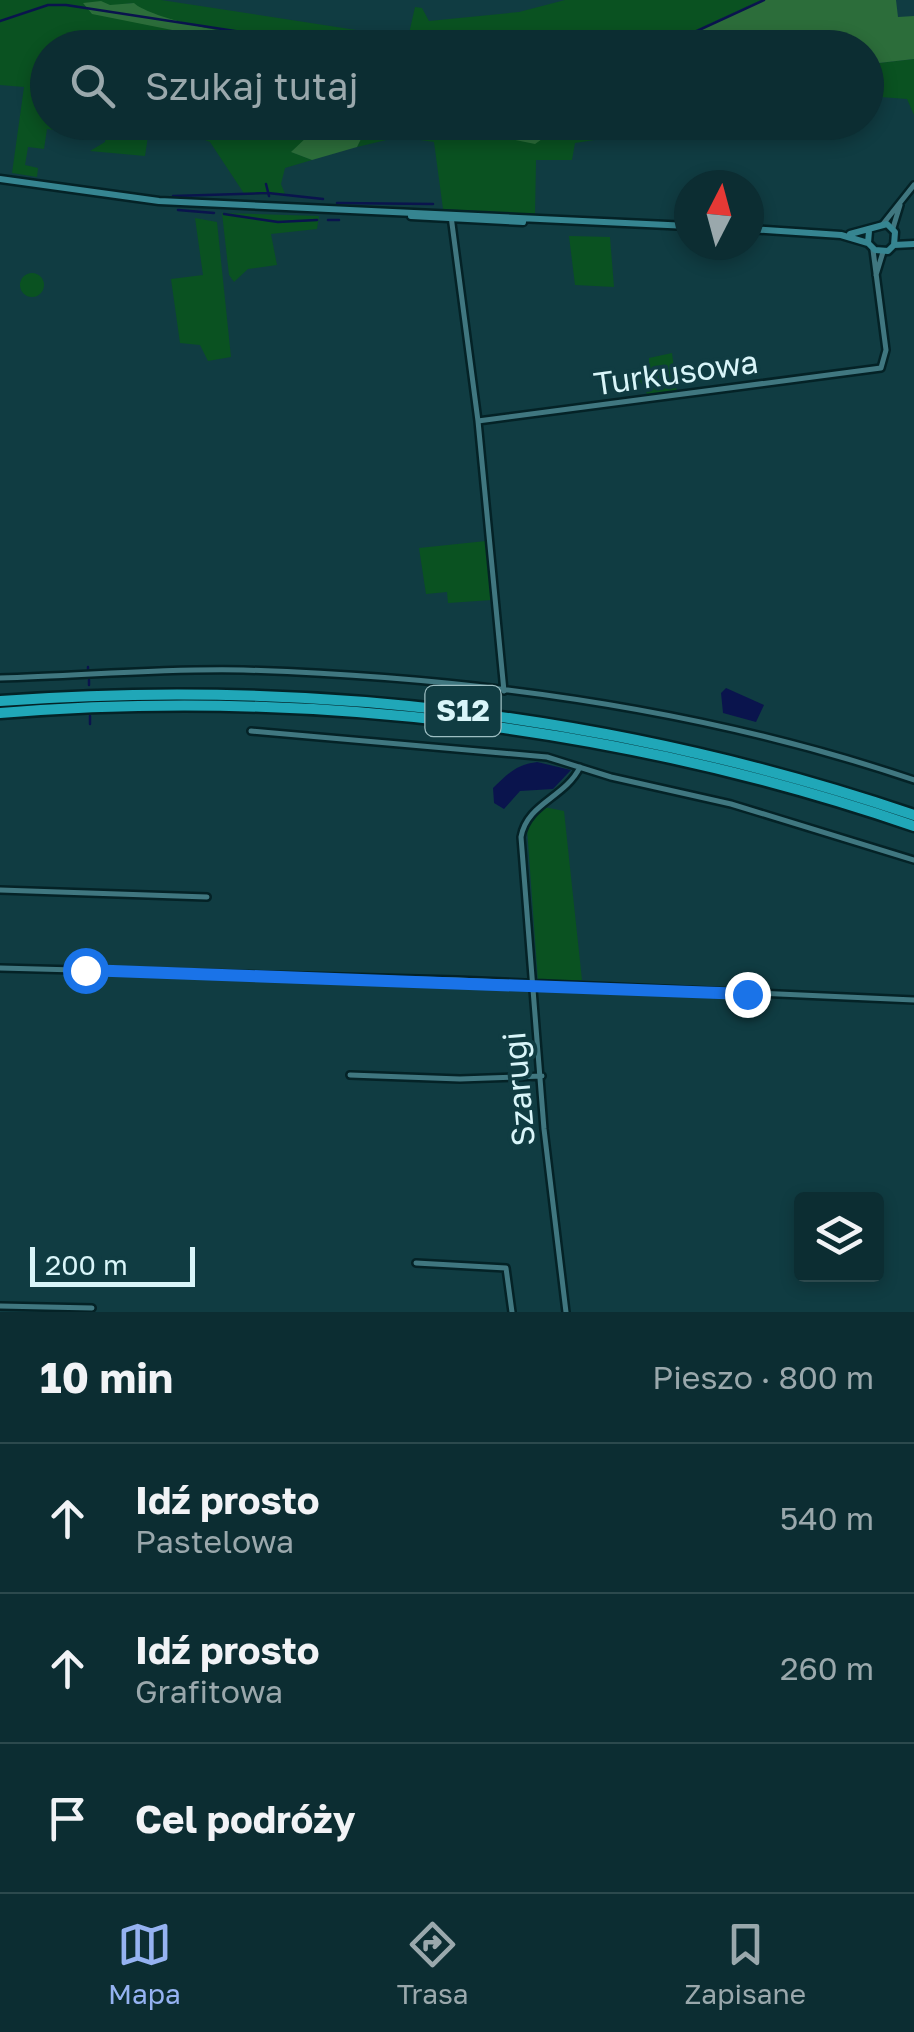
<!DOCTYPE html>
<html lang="pl">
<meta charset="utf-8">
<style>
body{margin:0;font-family:"Golos Text",sans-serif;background:#1a393e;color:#f1f3f6}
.controls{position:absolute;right:30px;bottom:30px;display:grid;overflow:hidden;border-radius:10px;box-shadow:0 5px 15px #0003}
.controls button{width:90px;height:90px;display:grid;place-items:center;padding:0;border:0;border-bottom:2px solid #2c494d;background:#0c2d32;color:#f1f3f6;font:50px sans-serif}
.compass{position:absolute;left:674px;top:170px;width:90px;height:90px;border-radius:50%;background:#0c2d32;box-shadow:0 5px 15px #0003;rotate:6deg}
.scale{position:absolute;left:30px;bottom:25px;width:165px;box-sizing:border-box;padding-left:10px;border:5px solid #d9f5f9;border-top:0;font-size:28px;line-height:35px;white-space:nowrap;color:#d9f5f9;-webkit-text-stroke:8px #103c42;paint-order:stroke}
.stop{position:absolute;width:30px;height:30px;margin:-22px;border:8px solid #1a73e8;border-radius:50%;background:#fff}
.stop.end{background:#1a73e8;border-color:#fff;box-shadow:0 2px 10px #0008}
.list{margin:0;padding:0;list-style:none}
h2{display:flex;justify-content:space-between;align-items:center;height:130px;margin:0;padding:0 40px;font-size:42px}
h2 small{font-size:32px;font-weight:400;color:#9aa8ac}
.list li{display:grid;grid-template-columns:65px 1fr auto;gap:30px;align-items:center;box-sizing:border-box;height:150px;padding:0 40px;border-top:2px solid #2c494d}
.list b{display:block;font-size:38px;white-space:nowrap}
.list p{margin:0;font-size:32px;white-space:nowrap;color:#9aa8ac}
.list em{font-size:32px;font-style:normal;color:#9aa8ac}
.icon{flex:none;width:55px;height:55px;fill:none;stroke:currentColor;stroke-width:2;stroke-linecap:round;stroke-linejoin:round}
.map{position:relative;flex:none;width:914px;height:1312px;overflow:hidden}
.search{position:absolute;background:#0c2d32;box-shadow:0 5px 15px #0003;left:30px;right:30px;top:30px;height:110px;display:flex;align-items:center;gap:25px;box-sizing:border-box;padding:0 35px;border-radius:55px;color:#9aa8ac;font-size:38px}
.sheet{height:580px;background:#0c2d32}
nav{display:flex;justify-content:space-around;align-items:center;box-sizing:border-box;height:140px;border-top:2px solid #2c494d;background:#0c2d32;font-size:28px;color:#9aa8ac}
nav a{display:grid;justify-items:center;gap:5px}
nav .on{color:#95b2f1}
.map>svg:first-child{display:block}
</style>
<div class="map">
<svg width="914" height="1312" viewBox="0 0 914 1312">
<rect width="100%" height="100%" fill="#103c42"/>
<path fill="#0a5221" d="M0 0H161L408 38 415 7 422 8 429 21 519 12 565 0H762L686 35 573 48 343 47C325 34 289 29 268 36 228 29 165 32 133 3L110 6C156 33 206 34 257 47L48 48V122L69 123 68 132 47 129 44 149 28 147 25 165 38 168 37 177 12 173 24 87 0 85Z
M914 59V115L907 99 867 96 870 64Z
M233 122 273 123 310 135 292 152 312 160 285 168 281 184 285 194 245 195 210 142 162 123Z
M622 122 627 126 614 137 575 143 572 160H536L535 214 443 209 434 142 399 137 357 147 368 124 377 123H482L506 138 554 130 526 123Z
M108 123H150L145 156 90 151 105 142Z
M222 213 319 216 317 229 271 234 277 265 248 269 234 282 229 275Z
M195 218 217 222 231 357 208 361 200 345 180 343 171 279 203 275Z
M569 236 610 237 614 287 575 285Z
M20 285a12 12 0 1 1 24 0a12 12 0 1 1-24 0Z
M672 353 677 392 648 396 640 381 649 368V358Z
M486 541 492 600 448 603 447 592 426 594 419 548Z
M128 698C288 698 448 709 605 738 699 755 792 782 885 809L883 813 731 770 363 710H0V706Z
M544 807 564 811 582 980 538 981 527 828Z"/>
<path fill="#2c6d3a" d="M762 0H896L898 17 914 16V59L870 64 867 80 866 48 573 47 686 35Z
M101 1 110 5 134 3C151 19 244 38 269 36 296 33 319 29 343 47H257L92 14 83 3Z
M273 123V122L377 123 368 125 357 147 312 160 291 152 309 135Z
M482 123H526L555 130 535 144 506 138Z"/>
<path fill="#0a144d" d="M726 688 764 705 756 722 723 713 721 693Z
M537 762 571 770 553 789 520 791 504 809 494 803 493 788C508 774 515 765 537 762Z"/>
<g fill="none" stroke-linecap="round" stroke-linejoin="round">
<path stroke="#0a144d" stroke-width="2.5" d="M0 21 48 5H66L268 36 298 48
M576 48 686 36 764 0
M266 184 269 196
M173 196 268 193 323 199
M337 203 433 204
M178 210 214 213
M224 214 278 222 317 220
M328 220H339
M88 667V670
M89 680V685
M90 716V724"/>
<g stroke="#042226" stroke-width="10">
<path id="street" d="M451 216 478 421 504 691
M883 224 914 185
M893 228 900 205
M876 275 883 252
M478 421 881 368 886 350 873 250
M0 678C81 676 162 668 243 670 469 677 699 707 914 780
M251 731 547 757 611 777 731 804 914 860
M0 890 207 897
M0 968 457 980 914 1000
M350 1075 460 1079 542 1076
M416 1263 506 1268 512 1312
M0 1306 92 1308
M566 1312 544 1129 521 837C527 803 565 798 580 767"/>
</g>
<g stroke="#042226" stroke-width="11">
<path id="secondary" d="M0 179 159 201 689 226
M411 216 523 222
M749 229 841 235 868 243
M850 234 887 224 895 232 894 245 888 251 875 250 868 243 869 231
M894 245 914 244"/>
</g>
<g stroke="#042226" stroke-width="15">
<path id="highway" d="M0 701C309 678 620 715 914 815
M0 713C307 688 623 726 914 826"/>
</g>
<use href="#street" stroke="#407780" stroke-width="5"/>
<use href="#secondary" stroke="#368591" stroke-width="6"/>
<use href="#highway" stroke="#20a7b8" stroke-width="10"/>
</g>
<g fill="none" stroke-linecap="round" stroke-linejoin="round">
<path stroke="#1a73e8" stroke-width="12" d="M85 970 747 994"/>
</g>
<g text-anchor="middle" stroke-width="8" stroke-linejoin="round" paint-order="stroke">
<rect fill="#103c42" stroke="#9dbec2" stroke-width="2.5" x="425.5" y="686" width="75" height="50" rx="8"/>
<g font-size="30" font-weight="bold" fill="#d9f5f9">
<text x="463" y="721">S12</text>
</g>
<g font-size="32" fill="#d9f5f9" stroke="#103c42">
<text transform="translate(676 373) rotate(-8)" y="11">Turkusowa</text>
<text transform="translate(519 1089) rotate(-95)" y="11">Szarugi</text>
</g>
</g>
</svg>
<div class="controls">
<button><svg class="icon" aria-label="layers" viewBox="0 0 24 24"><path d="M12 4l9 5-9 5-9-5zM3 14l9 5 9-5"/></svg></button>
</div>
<svg class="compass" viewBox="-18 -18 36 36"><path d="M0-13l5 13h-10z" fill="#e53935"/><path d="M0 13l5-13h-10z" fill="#9aa8ac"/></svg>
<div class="scale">200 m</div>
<div class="stop" style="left:85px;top:970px"></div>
<div class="stop end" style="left:747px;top:994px"></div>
<div class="search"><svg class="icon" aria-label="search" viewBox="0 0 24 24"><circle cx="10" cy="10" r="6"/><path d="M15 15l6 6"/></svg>Szukaj tutaj</div>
</div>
<section class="sheet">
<h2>10 min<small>Pieszo · 800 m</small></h2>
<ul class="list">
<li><svg class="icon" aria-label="ahead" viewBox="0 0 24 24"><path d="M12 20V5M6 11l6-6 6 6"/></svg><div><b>Idź prosto</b><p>Pastelowa</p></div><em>540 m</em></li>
<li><svg class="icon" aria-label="ahead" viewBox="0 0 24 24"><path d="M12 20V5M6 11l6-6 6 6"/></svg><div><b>Idź prosto</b><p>Grafitowa</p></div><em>260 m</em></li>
<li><svg class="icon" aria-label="arrive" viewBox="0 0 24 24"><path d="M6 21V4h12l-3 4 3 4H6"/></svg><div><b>Cel podróży</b></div></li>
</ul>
</section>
<nav>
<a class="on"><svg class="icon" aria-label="map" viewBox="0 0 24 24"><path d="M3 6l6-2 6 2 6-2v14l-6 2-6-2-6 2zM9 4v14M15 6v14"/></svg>Mapa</a>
<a><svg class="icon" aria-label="directions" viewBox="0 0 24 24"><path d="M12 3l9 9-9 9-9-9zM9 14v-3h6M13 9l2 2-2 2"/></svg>Trasa</a>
<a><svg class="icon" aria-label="saved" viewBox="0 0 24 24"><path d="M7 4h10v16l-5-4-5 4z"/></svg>Zapisane</a>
</nav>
